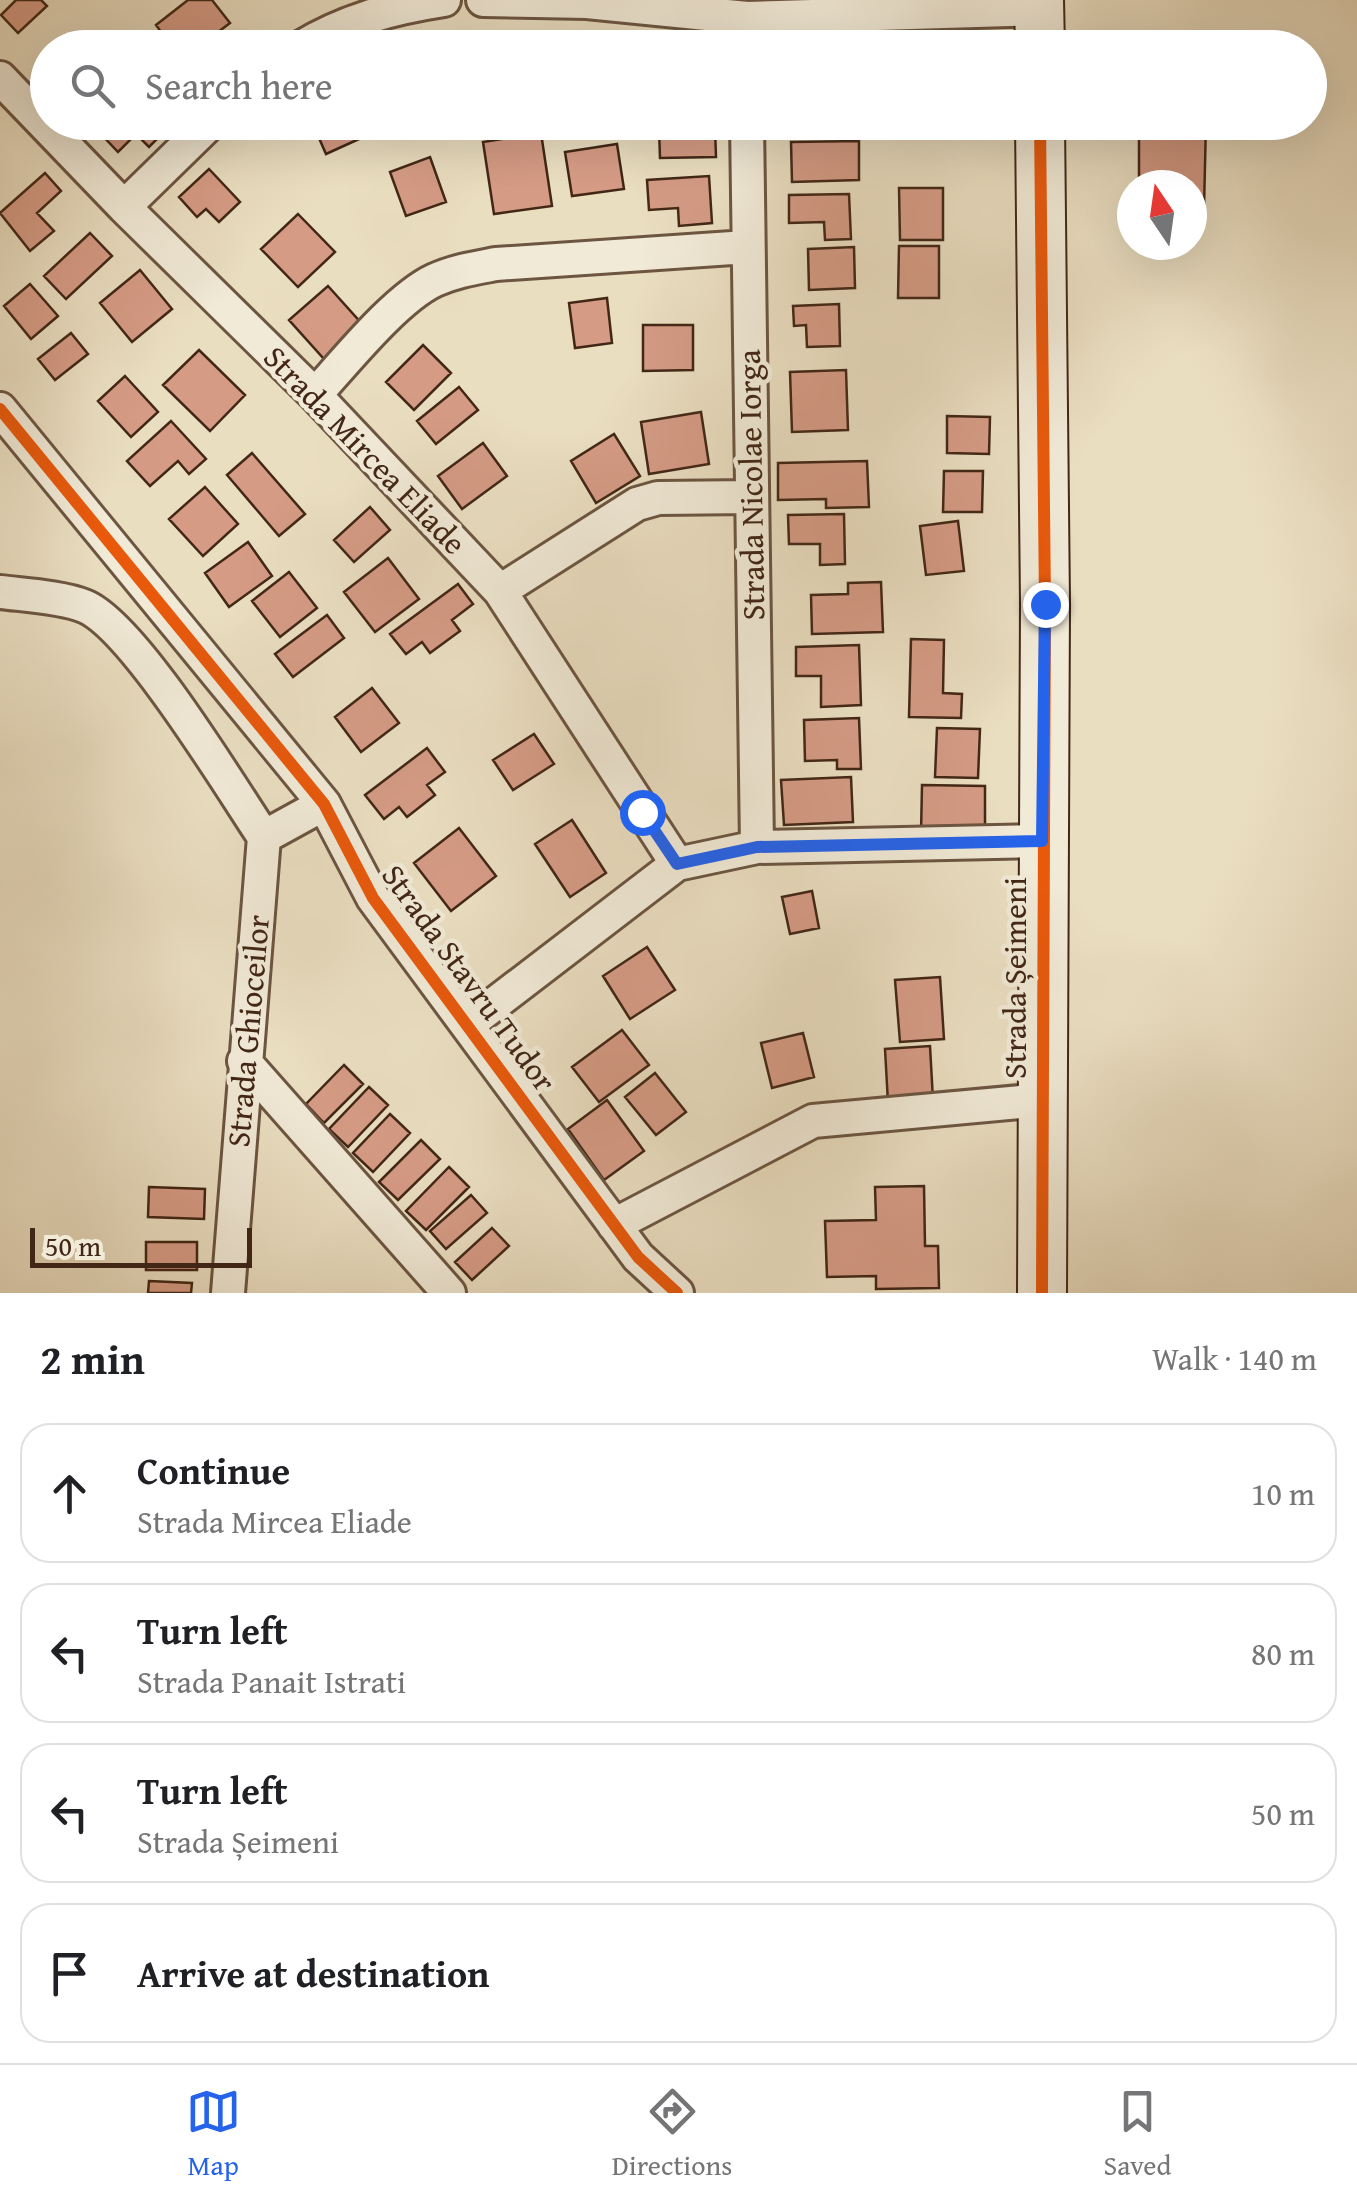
<!DOCTYPE html>
<meta charset="utf-8">
<style>
body{margin:0;font-family:"Gentium Book Plus",serif;background:#f2f2f2;color:#202124}
.compass{position:absolute;left:1117px;top:170px;width:90px;height:90px;border-radius:50%;background:#fff;box-shadow:0 10px 40px #0002;rotate:347deg}
.scale{position:absolute;left:30px;bottom:25px;width:222px;box-sizing:border-box;padding-left:10px;border:5px solid #422716;border-top:0;font-size:28px;line-height:35px;white-space:nowrap;color:#422716;-webkit-text-stroke:8px #f1ead7;paint-order:stroke}
.stop{position:absolute;width:30px;height:30px;margin:-22px;border:8px solid #2563eb;border-radius:50%;background:#fff}
.stop.end{background:#2563eb;border-color:#fff;box-shadow:0 2px 10px #0008}
.list{margin:0;padding:0;list-style:none}
h2{display:flex;justify-content:space-between;align-items:center;height:130px;margin:0;padding:0 40px;font-size:42px}
h2 small{font-size:32px;font-weight:400;color:#757577}
.list li{display:grid;grid-template-columns:65px 1fr auto;gap:30px;align-items:center;box-sizing:border-box;height:140px;margin:0 20px 20px;padding:0 20px;border:2px solid #e0e0e0;border-radius:30px}
.list b{display:block;font-size:38px;white-space:nowrap}
.list p{margin:0;font-size:32px;white-space:nowrap;color:#757577}
.list em{font-size:32px;font-style:normal;color:#757577}
.icon{flex:none;width:55px;height:55px;fill:none;stroke:currentColor;stroke-width:2;stroke-linecap:round;stroke-linejoin:round}
.map{position:relative;flex:none;width:1357px;height:1293px;overflow:hidden}
.search{position:absolute;background:#fff;box-shadow:0 10px 40px #0002;left:30px;right:30px;top:30px;height:110px;display:flex;align-items:center;gap:25px;box-sizing:border-box;padding:0 35px;border-radius:55px;color:#757577;font-size:38px}
.sheet{height:770px;background:#fff}
nav{display:flex;justify-content:space-around;align-items:center;box-sizing:border-box;height:140px;border-top:2px solid #e0e0e0;background:#fff;font-size:28px;color:#757577}
nav a{display:grid;justify-items:center;gap:5px}
nav .on{color:#2563eb}
.map>svg:first-child{display:block}
</style>
<div class="map">
<svg width="1357" height="1293" viewBox="0 0 1357 1293">
<rect width="100%" height="100%" fill="#eadec1"/>
<filter id="stains"><feTurbulence type="fractalNoise" baseFrequency=".002" numOctaves="4"/><feColorMatrix values="0 0 0 0 .2 0 0 0 0 .09 0 0 0 0 .02 0 0 0 .5 -.17"/></filter>
<radialGradient id="worn" r=".72"><stop offset=".6" stop-color="#630" stop-opacity="0"/><stop offset="1" stop-color="#630" stop-opacity=".3"/></radialGradient>
<path fill="#d59b85" stroke="#422716" stroke-width="2.5" d="M16 0H41L47 6 18 33 1 15Z
M188 0H212L230 23 197 48H173L156 25Z
M540 33 566 35 565 48H539Z
M601 37 631 38 630 48H600Z
M113 122H174L149 147 136 134 118 152 101 134Z
M312 122H365L370 134 326 154Z
M790 122H846V125L790 127Z
M1139 122H1206L1204 208H1192V185H1139Z
M715 127 716 157 660 158 659 129Z
M541 133 552 206 494 214 483 142Z
M859 141V180L792 182 791 142Z
M617 144 624 189 572 196 565 152Z
M430 157 446 202 406 216 390 172Z
M209 169 240 202 219 222 206 209 197 217 179 197Z
M45 173 61 191 37 213 54 231 30 251 0 213Z
M709 176 712 223 679 226 678 208 649 210 647 180Z
M899 188H943V240H900Z
M849 194 851 239 825 240 824 222 789 223V195Z
M298 214 335 252 298 287 261 249Z
M90 233 112 256 66 299 44 276Z
M899 246H939V298H898Z
M854 247 855 288 809 290 808 249Z
M140 270 172 309 132 342 100 303Z
M30 284 58 316 31 339 4 306Z
M328 286 363 325 324 359 289 320Z
M607 298 612 343 575 348 569 303Z
M839 304 840 346 807 347 806 325 794 326 793 306Z
M643 325H693V370L643 371Z
M71 333 88 354 55 380 38 359Z
M423 345 451 373 414 410 386 382Z
M199 350 245 395 210 431 163 385Z
M846 370 848 430 792 432 790 372Z
M125 376 158 412 131 437 98 401Z
M459 387 478 410 436 444 417 421Z
M701 412 709 464 649 474 641 422Z
M947 416 990 417 989 454 947 453Z
M171 421 206 459 189 474 178 461 150 486 127 461Z
M614 434 640 476 596 503 571 461Z
M483 443 507 476 462 509 438 476Z
M252 453 305 514 279 536 227 475Z
M867 461 869 507 826 508V499L778 500V463Z
M944 471H983L982 512H943Z
M205 487 238 524 203 556 169 519Z
M370 507 390 530 354 562 334 540Z
M844 514 845 564 820 565V544H789L788 515Z
M958 521 964 571 926 575 920 526Z
M248 542 272 576 229 607 205 573Z
M388 558 419 599 375 632 344 592Z
M289 572 317 608 280 637 252 601Z
M881 582 883 632 812 634 811 595 848 594V583Z
M458 584 473 604 452 620 460 631 430 653 422 642 406 654 390 634Z
M327 615 344 638 293 677 275 654Z
M911 639 944 640 943 693 962 694 961 718 909 717Z
M859 645 861 705 821 707V676H796V647Z
M372 688 399 723 361 752 335 717Z
M859 718 861 769H837V760L805 761 804 720Z
M937 728 980 729 978 778 935 777Z
M534 734 554 764 513 790 493 760Z
M427 748 445 772 427 785 435 795 407 817 399 807 384 819 365 795Z
M851 777 853 822 784 825 781 780Z
M922 785 985 786V835L921 834Z
M572 820 606 873 570 897 535 844Z
M459 828 496 876 451 911 414 863Z
M812 891 819 928 790 934 782 897Z
M647 947 675 990 630 1019 603 976Z
M940 977 944 1039 900 1042 895 980Z
M622 1030 649 1065 599 1102 572 1067Z
M803 1033 814 1077 772 1088 761 1043Z
M930 1046 933 1100 888 1103 885 1049Z
M344 1065 363 1084 324 1123 306 1104Z
M655 1073 686 1112 656 1135 625 1097Z
M369 1087 388 1105 348 1147 329 1129Z
M607 1100 644 1151 604 1180 568 1129Z
M390 1114 410 1133 373 1172 353 1153Z
M421 1140 440 1159 398 1200 379 1182Z
M449 1167 469 1187 426 1230 406 1211Z
M924 1186 925 1246H938L939 1288 876 1289V1276L827 1277 825 1221 876 1220 875 1187Z
M149 1187 205 1189 204 1219 148 1217Z
M471 1195 487 1213 446 1249 430 1231Z
M492 1228 509 1246 472 1280 455 1262Z
M146 1242H197V1270H146Z
M149 1281 192 1283 191 1293H148Z"/>
<g fill="none" stroke-linecap="round" stroke-linejoin="round">
<g stroke="#6c5541" stroke-width="38">
<path id="minor" d="M483 0 587 2 747 18 1039 9
M300 48C346 20 392 8 444 0
M0 78 124 207 315 395 500 591 677 864
M747 122 757 847
M124 207 211 122
M315 395C345 362 396 298 435 280 455 271 475 268 496 264L747 247
M0 409 324 804 373 898 638 1257 677 1293
M500 591 637 504 658 498 751 497
M0 592C24 595 62 597 84 606 133 625 231 788 264 837
M467 1025 677 864 757 847 1042 841
M244 1061 449 1293
M614 1225 813 1121 1042 1100
M228 1293 264 837 324 804"/>
</g>
<g stroke="#422716" stroke-width="52">
<path id="secondary" d="M1039 0 1040 48
M1040 122 1045 604 1042 1293"/>
</g>
<use href="#minor" stroke="#f1ead7" stroke-width="32"/>
<use href="#secondary" stroke="#f1ead7" stroke-width="48"/>
<g stroke="#f1ead7" stroke-width="19">
<path id="cycleway" d="M1040 122 1045 604 1042 1293
M0 409 324 804 373 898 638 1257 677 1293"/>
</g>
<use href="#cycleway" stroke="#e8590c" stroke-width="12"/>
</g>
<g fill="none" stroke-linecap="round" stroke-linejoin="round">
<path stroke="#2563eb" stroke-width="12" d="M642 812 677 864 757 847 1042 841 1045 604"/>
</g>
<g text-anchor="middle" stroke-width="9" stroke-linejoin="round" paint-order="stroke">
<g font-size="32" fill="#422716" stroke="#f1ead7">
<text transform="translate(365 450) rotate(46)" y="11">Strada Mircea Eliade</text>
<text transform="translate(751 485) rotate(-91)" y="11">Strada Nicolae Iorga</text>
<text transform="translate(469 978) rotate(54)" y="11">Strada Stavru Tudor</text>
<text transform="translate(1015 978) rotate(-90)" y="11">Strada Șeimeni</text>
<text transform="translate(248 1031) rotate(-85)" y="11">Strada Ghioceilor</text>
</g>
</g>
<rect width="100%" height="100%" filter="url(#stains)"/>
<rect width="100%" height="100%" fill="url(#worn)"/>
</svg>
<svg class="compass" viewBox="-18 -18 36 36"><path d="M0-13l5 13h-10z" fill="#e53935"/><path d="M0 13l5-13h-10z" fill="#757577"/></svg>
<div class="scale">50 m</div>
<div class="stop" style="left:642px;top:812px"></div>
<div class="stop end" style="left:1045px;top:604px"></div>
<div class="search"><svg class="icon" aria-label="search" viewBox="0 0 24 24"><circle cx="10" cy="10" r="6"/><path d="M15 15l6 6"/></svg>Search here</div>
</div>
<section class="sheet">
<h2>2 min<small>Walk · 140 m</small></h2>
<ul class="list">
<li><svg class="icon" aria-label="ahead" viewBox="0 0 24 24"><path d="M12 20V5M6 11l6-6 6 6"/></svg><div><b>Continue</b><p>Strada Mircea Eliade</p></div><em>10 m</em></li>
<li><svg class="icon" aria-label="left" viewBox="0 0 24 24"><path d="M17 20v-9H6M10 6l-5 5 5 5"/></svg><div><b>Turn left</b><p>Strada Panait Istrati</p></div><em>80 m</em></li>
<li><svg class="icon" aria-label="left" viewBox="0 0 24 24"><path d="M17 20v-9H6M10 6l-5 5 5 5"/></svg><div><b>Turn left</b><p>Strada Șeimeni</p></div><em>50 m</em></li>
<li><svg class="icon" aria-label="arrive" viewBox="0 0 24 24"><path d="M6 21V4h12l-3 4 3 4H6"/></svg><div><b>Arrive at destination</b></div></li>
</ul>
</section>
<nav>
<a class="on"><svg class="icon" aria-label="map" viewBox="0 0 24 24"><path d="M3 6l6-2 6 2 6-2v14l-6 2-6-2-6 2zM9 4v14M15 6v14"/></svg>Map</a>
<a><svg class="icon" aria-label="directions" viewBox="0 0 24 24"><path d="M12 3l9 9-9 9-9-9zM9 14v-3h6M13 9l2 2-2 2"/></svg>Directions</a>
<a><svg class="icon" aria-label="saved" viewBox="0 0 24 24"><path d="M7 4h10v16l-5-4-5 4z"/></svg>Saved</a>
</nav>
